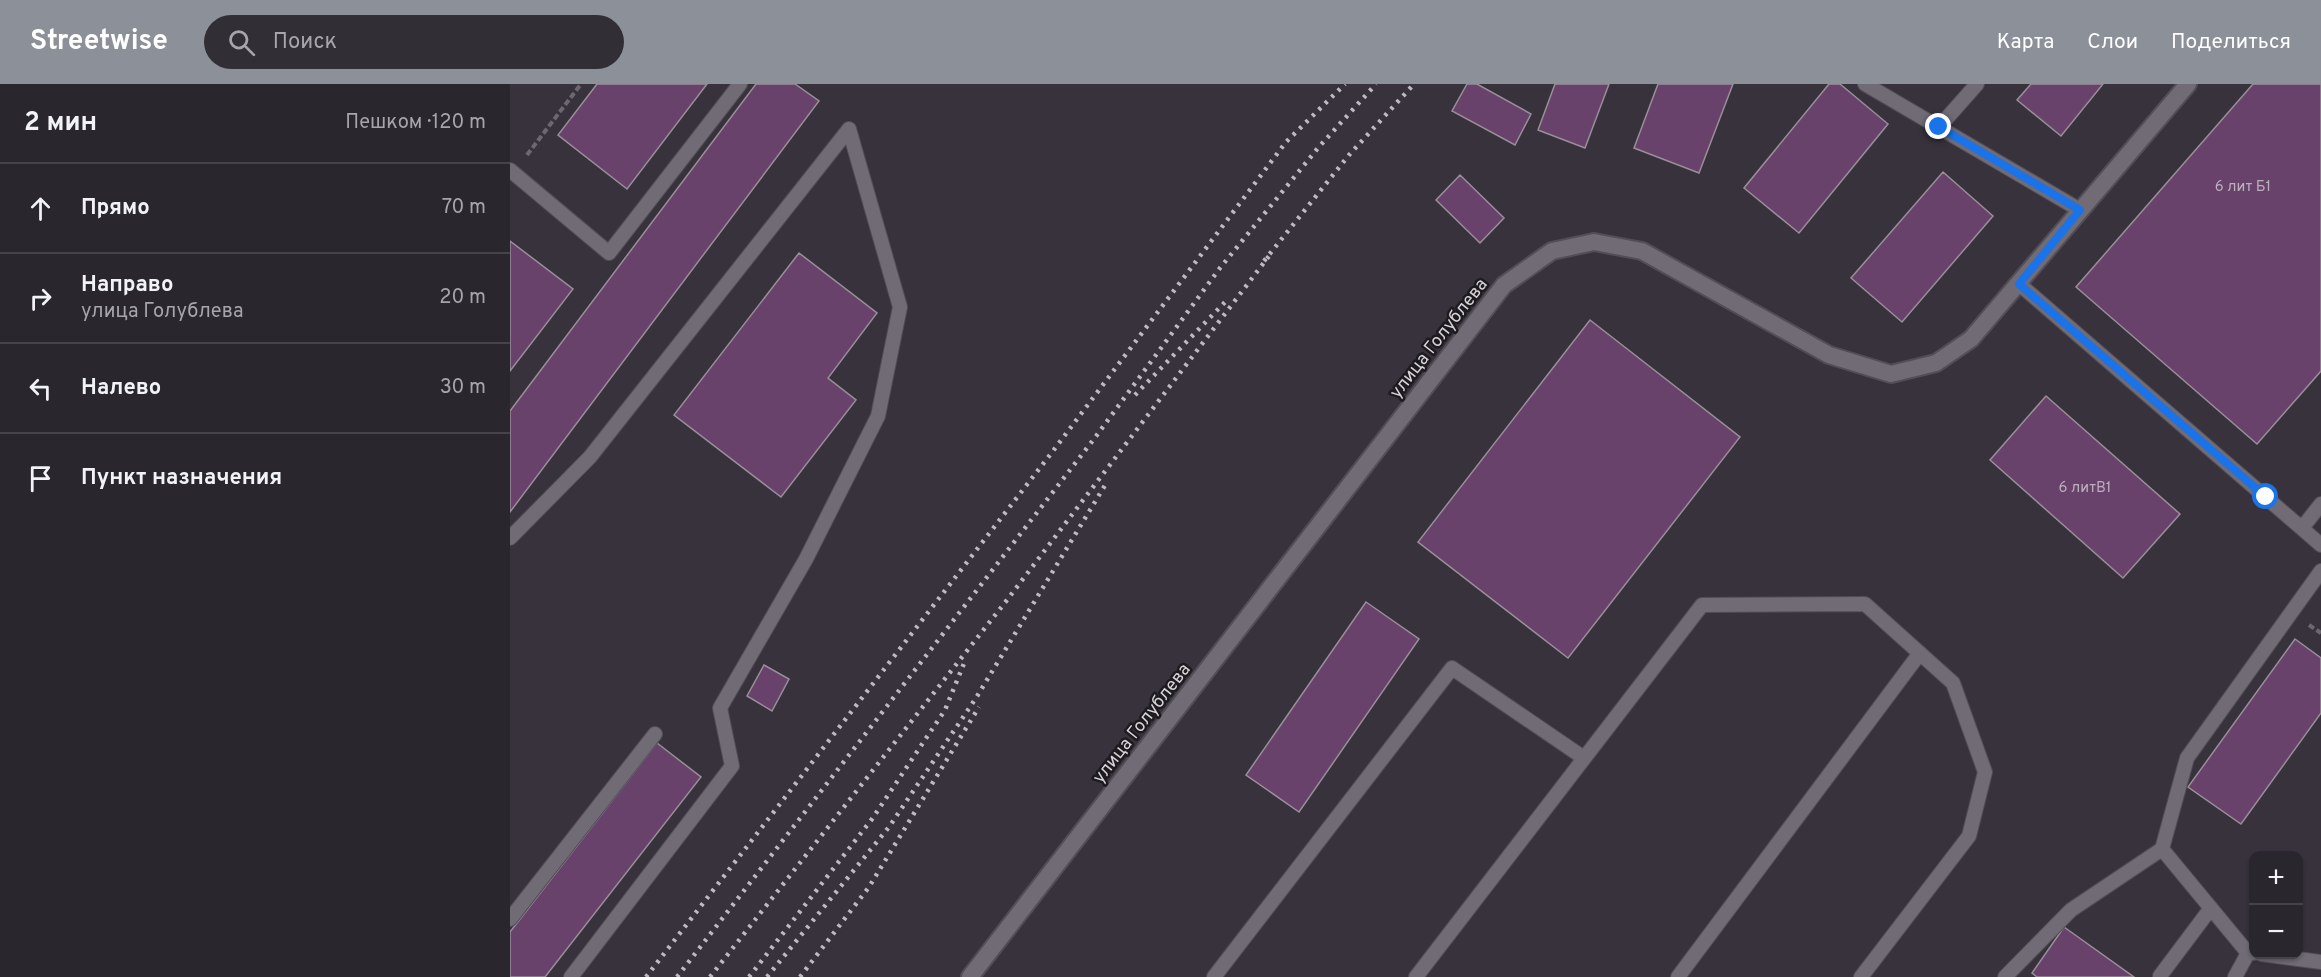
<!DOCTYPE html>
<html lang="ru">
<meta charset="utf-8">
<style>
body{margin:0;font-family:Overpass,sans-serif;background:#322e35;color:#f1f3f6}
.controls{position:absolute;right:18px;bottom:18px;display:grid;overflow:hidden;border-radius:12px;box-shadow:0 2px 4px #0004}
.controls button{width:54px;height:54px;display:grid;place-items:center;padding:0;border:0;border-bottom:2px solid #464349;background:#2a262d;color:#f1f3f6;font:30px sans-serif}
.stop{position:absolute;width:18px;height:18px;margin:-14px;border:4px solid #1a73e8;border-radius:50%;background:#fff}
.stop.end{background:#1a73e8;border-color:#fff;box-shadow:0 2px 6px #0008}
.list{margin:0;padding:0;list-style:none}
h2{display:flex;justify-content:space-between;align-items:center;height:78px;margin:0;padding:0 24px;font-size:26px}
h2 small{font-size:20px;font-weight:400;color:#a5a5aa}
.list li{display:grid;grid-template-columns:39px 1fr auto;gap:18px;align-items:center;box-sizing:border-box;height:90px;padding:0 24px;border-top:2px solid #464349}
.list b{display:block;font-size:22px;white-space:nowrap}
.list p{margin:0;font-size:20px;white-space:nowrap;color:#a5a5aa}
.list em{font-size:20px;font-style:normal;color:#a5a5aa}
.icon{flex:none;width:33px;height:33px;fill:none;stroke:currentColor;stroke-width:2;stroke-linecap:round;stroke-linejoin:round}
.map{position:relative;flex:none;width:1811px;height:893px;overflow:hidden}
header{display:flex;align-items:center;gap:36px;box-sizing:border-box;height:84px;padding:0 30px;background:#8c9099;color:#fff}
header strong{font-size:28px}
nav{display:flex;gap:33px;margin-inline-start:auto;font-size:21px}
.search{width:420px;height:54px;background:#322e35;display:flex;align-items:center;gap:15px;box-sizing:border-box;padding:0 21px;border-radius:33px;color:#a5a5aa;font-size:22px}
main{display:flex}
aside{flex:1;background:#2a262d}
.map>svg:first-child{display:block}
</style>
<header>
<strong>Streetwise</strong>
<div class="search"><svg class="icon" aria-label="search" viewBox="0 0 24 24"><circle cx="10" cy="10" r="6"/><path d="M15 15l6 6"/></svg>Поиск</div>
<nav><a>Карта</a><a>Слои</a><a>Поделиться</a></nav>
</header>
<main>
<aside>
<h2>2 мин<small>Пешком · 120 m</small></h2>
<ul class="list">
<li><svg class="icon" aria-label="ahead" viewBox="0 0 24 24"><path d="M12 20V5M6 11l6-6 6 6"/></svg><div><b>Прямо</b></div><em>70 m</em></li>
<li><svg class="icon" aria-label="right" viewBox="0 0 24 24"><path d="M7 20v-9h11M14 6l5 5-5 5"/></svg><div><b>Направо</b><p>улица Голублева</p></div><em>20 m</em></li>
<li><svg class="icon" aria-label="left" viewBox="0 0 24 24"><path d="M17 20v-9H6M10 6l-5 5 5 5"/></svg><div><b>Налево</b></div><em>30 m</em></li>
<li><svg class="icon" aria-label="arrive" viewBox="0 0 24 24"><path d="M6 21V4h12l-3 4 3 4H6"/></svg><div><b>Пункт назначения</b></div></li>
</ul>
</aside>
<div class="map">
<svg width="1811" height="893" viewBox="0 0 1811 893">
<rect width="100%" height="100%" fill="#38323c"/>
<path fill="#69426b" stroke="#988f98" stroke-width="1.5" d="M87 0H197L117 105 48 51Z
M246 0H285L309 17 0 428V327Z
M957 0H967L1021 30 1005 61 942 27Z
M1045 0H1099L1075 64 1028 46Z
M1148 0H1223L1189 89 1124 64Z
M1319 0H1330L1378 40 1289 149 1234 104Z
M1521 0H1593L1551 52 1507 16Z
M1743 0H1811V287L1747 360 1566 203Z
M1433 88 1483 132 1392 238 1341 194Z
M950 91 994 134 970 159 926 116Z
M0 157 63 205 0 287Z
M289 169 367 229 318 294 346 316 271 413 164 331Z
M1080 236 1230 353 1058 574 908 458Z
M1536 312 1670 430 1613 494 1480 376Z
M856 518 909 555 789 728 736 691Z
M1785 555 1811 574V629L1731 740 1678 703Z
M254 581 279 595 262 627 237 612Z
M147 659 191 693 35 893H0V848Z
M1554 843 1624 893H1527L1522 889Z"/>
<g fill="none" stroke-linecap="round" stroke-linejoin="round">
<g stroke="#524e56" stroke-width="16">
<path id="service" d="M1355 0 1570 126
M1429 43 1467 0
M0 86 99 169 230 0
M1508 199 1811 461
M1792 444 1811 420
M0 454 80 373 339 45 390 223 368 332 296 475 210 624 222 682 61 893
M0 835 145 650
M1744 869H1738L1652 765 1677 674 1811 487
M1751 870 1811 878
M1650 892 1701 824
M704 893 942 584 1074 674
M906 893 1192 521 1355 520 1443 599 1475 688 1459 752 1351 893
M1168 893 1410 569
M1495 893 1561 826 1652 765
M1725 893 1738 869"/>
</g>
<g stroke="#524e56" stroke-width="20">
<path id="minor" d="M460 893 994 201 1042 167 1084 158 1132 167 1319 271 1381 290 1426 279 1461 255 1678 0"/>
</g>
<path stroke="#6c6770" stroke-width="4" stroke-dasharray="6 3" stroke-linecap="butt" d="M17 71 71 0
M1799 541 1811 549"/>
<use href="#service" stroke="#706b75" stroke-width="14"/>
<use href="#minor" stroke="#706b75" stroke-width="16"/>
<path stroke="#bebac1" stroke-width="4.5" stroke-dasharray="3 6" stroke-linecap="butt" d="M754 177 839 71 904 0
M625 311 717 216
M136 893 543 367 776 58 835 0
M167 893 584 355 710 184 808 64 866 0
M200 893 497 516 759 172
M239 893 362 735 435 626 455 577
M257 893 379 743 466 614 597 398
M290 893 359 803 469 623"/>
</g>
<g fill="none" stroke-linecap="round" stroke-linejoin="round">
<path stroke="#1a73e8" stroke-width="8" d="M1429 43 1570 126 1509 200 1756 413"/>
</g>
<g text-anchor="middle" stroke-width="5" stroke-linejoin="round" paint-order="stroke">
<g font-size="15" fill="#bbafbe">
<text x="1733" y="107">6 лит Б1</text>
<text x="1575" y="408">6 литВ1</text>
</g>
<g font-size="18" fill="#d6d3d9" stroke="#1e1b20">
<text transform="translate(928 254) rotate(-52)" y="6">улица Голублева</text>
<text transform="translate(631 639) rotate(-52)" y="6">улица Голублева</text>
</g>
</g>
</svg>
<div class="controls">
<button>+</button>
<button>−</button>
</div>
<div class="stop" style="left:1756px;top:413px"></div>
<div class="stop end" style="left:1429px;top:43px"></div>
</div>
</main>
